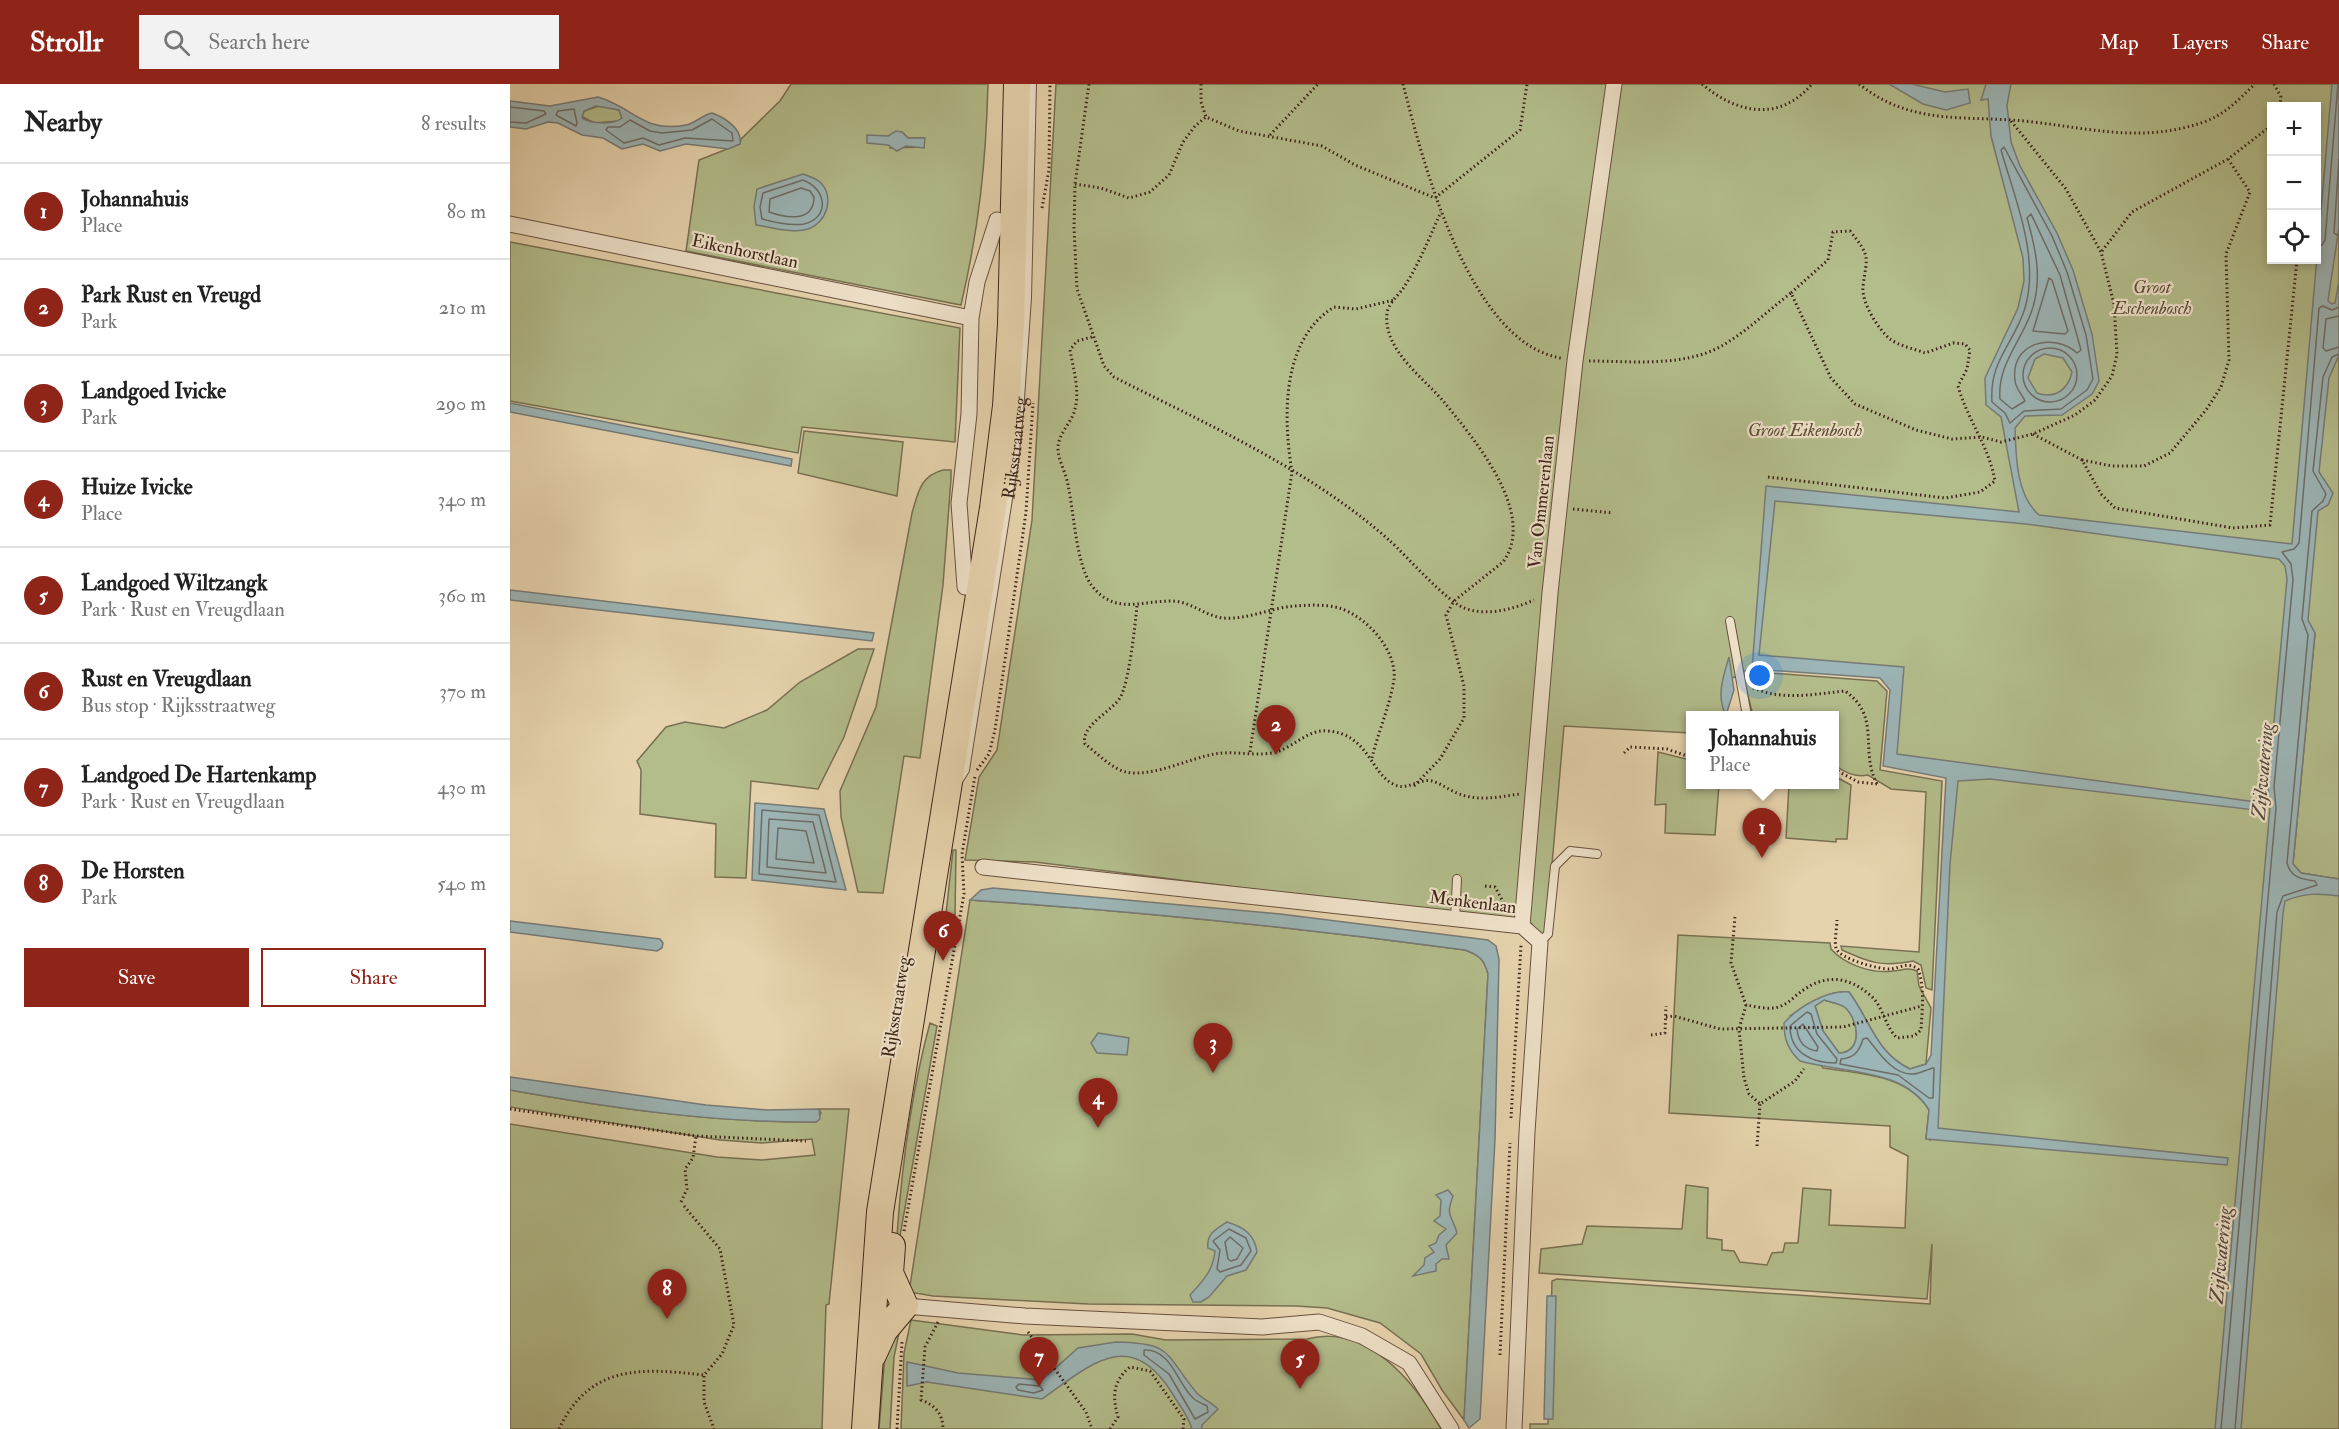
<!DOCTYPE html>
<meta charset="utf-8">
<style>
body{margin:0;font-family:"IM FELL Double Pica",serif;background:#f2f2f2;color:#222}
.controls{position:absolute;right:18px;top:18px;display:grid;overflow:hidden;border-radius:0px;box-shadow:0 3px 9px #0003}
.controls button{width:54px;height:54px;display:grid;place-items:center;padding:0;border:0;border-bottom:2px solid #e0e0e0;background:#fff;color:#222;font:30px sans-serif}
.you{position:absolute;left:1250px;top:592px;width:21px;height:21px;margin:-15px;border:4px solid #fff;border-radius:50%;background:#1a73e8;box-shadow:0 0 0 9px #1a73e833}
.badge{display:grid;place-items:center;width:39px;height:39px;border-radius:50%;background:#8f2418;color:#fff;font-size:20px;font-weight:700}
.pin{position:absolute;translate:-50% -50px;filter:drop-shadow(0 2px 3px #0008)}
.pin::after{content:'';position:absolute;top:32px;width:21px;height:18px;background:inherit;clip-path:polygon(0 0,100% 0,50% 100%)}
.popup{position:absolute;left:1176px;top:627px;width:153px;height:78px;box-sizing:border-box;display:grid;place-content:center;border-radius:0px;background:#fff;filter:drop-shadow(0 2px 4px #0005);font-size:20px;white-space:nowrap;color:#767676}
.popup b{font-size:22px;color:#222}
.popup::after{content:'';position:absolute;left:50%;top:100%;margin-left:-12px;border:12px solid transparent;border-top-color:#fff}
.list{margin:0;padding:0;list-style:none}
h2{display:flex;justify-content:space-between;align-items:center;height:78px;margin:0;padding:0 24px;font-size:26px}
h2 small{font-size:20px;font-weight:400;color:#767676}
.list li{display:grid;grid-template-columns:39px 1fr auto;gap:18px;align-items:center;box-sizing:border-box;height:96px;padding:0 24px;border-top:2px solid #e0e0e0}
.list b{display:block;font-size:22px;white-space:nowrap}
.list p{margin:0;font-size:20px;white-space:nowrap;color:#767676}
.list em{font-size:20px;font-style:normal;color:#767676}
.actions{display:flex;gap:12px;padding:18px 24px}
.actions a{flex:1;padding:14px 0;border:2px solid #8f2418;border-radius:0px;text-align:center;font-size:21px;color:#8f2418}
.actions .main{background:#8f2418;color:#fff}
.icon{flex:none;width:33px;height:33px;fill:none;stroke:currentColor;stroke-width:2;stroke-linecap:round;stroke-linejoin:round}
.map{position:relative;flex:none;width:1829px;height:1345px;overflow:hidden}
header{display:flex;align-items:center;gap:36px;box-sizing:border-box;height:84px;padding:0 30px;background:#8f2418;color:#fff}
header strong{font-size:28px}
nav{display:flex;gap:33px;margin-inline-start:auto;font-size:21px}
.search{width:420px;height:54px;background:#f2f2f2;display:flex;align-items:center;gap:15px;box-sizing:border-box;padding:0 21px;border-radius:0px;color:#767676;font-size:22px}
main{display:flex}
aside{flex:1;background:#fff}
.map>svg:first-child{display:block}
</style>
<header>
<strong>Strollr</strong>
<div class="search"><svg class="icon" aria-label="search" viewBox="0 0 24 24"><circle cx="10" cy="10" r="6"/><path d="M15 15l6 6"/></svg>Search here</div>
<nav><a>Map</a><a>Layers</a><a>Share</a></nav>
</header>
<main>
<aside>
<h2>Nearby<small>8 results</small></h2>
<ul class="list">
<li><span class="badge">1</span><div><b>Johannahuis</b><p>Place</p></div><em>80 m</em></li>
<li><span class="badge">2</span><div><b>Park Rust en Vreugd</b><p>Park</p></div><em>210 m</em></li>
<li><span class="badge">3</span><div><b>Landgoed Ivicke</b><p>Park</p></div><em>290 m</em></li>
<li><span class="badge">4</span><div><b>Huize Ivicke</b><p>Place</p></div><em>340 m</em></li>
<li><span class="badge">5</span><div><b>Landgoed Wiltzangk</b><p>Park · Rust en Vreugdlaan</p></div><em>360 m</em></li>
<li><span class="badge">6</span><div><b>Rust en Vreugdlaan</b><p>Bus stop · Rijksstraatweg</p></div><em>370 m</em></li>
<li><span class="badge">7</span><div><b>Landgoed De Hartenkamp</b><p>Park · Rust en Vreugdlaan</p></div><em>430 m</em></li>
<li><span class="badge">8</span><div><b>De Horsten</b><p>Park</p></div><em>540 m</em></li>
</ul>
<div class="actions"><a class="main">Save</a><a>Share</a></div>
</aside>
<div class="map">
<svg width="1829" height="1345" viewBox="0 0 1829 1345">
<rect width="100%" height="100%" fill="#e6d3ad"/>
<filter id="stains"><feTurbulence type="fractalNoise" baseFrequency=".00333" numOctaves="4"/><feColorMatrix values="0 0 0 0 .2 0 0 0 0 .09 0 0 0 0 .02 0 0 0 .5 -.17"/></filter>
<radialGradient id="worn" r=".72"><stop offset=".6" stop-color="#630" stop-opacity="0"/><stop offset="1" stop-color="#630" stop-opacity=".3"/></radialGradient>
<path fill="#b3bc8b" stroke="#787052" stroke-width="1.5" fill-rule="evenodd" d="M281 0H478C476 78 469 144 451 221L176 167 189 76 230 60 231 55 270 17ZM392 48 398 54H414V63L380 64 378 52Z
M546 0H1829V795L1791 789 1783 780 1805 549 1775 794 1829 802V1345H1020V1340H1038L1042 1197 1047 1195 1420 1220 1422 1160 1417 1215 1029 1189 1031 1165 1072 1160 1077 1142 1172 1145 1176 1101 1198 1104 1197 1154 1212 1156V1166L1224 1167 1230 1178 1257 1181 1262 1169 1273 1168 1275 1159H1288L1293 1104 1321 1106 1319 1141 1395 1144 1398 1072 1380 1063V1042L1159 1029 1168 851 1320 859 1321 865C1335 881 1363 890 1383 887 1393 886 1397 883 1407 887L1409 902 1421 924 1416 980 1400 985C1366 969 1360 936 1339 908 1318 906 1297 921 1280 932L1313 984C1351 990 1397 990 1419 1026L1416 1054 1420 1056 1443 688 1379 677 1386 591 1249 579 1235 587 1367 597 1377 607 1370 686 1432 697 1422 906 1416 904 1411 881 1403 877C1372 883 1360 879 1332 866L1331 862 1409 868 1416 708 1381 705 1358 691C1346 694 1333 688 1324 680V632L1243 631 1232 589 1217 597 1215 631 1180 632V649L1054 642 1036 850 1022 849V840L525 778 455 776 469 693 487 666 522 436ZM1762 22H1806V176H1762Z
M92 21 109 26 112 34 109 37 84 39 71 32 74 27Z
M0 158 450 244 445 358 292 343 288 369 0 317Z
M294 347 393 358 387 412 288 389Z
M433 386H441V395L433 501 410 674 394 672 373 809 348 808 331 733 330 707 366 623 402 429C408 409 410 392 433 386Z
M348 565H364L334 653 308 705 241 697 236 794 205 793 206 740 130 730 131 686 127 677 156 643 175 638 214 644 257 626 290 598Z
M1148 668 1180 676V700L1209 701 1205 751 1155 749 1156 720 1145 721Z
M1324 692 1341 701 1337 755H1326V758L1276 754 1279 701 1324 700Z
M443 766H446L445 832 436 830Z
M460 816C626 827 791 844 955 866 969 871 974 875 978 890L954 1336 932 1306 911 1270 870 1239 817 1224 786 1222 578 1220 423 1212 399 1208Z
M1314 916C1321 918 1327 919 1333 922 1349 933 1354 968 1329 969L1313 947 1305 922Z
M420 939 427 942 390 1152 387 1151C392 1080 401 1009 420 939Z
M0 1006C101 1024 204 1039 306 1038L311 1029 309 1025H339L319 1220 316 1221 312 1345H0V1040L207 1073 251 1076 305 1071 302 1055 252 1059 210 1056 0 1023Z
M401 1236 513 1251 622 1250 656 1256 797 1255C857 1239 905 1298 931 1345H391L394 1269Z
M390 1244 384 1273 380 1345H369L376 1258Z"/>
<path fill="#9cb5b6" stroke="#767b77" stroke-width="1.5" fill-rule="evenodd" d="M1379 0H1402L1435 8 1458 5 1460 19 1436 26 1413 20Z
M1476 0H1501L1497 21 1501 58 1510 82 1547 149 1563 186 1582 250 1589 297 1582 310 1552 331 1515 332 1505 344C1506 372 1506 411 1529 431L1782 460 1822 0H1829V143L1818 217 1822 220 1825 219 1829 198V271L1819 294 1809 388 1823 409 1818 421 1808 427 1798 536 1805 549 1783 780 1791 789 1829 795V812C1809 809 1794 809 1775 817L1773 829 1731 1345H1705L1760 724 1758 703 1777 495 1775 482 1769 475 1516 440 1265 417 1249 571 1394 583 1387 670 1746 718 1745 726 1480 695 1448 697 1440 780 1428 1044 1718 1074 1717 1081 1416 1055 1419 1026C1394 984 1332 989 1290 977 1278 966 1274 955 1274 939 1288 923 1317 906 1339 908 1360 936 1366 969 1400 985L1416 980 1421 971 1436 694 1373 682 1380 606 1370 594 1242 585 1256 402 1509 428 1491 333 1476 321 1475 294 1508 224 1514 197 1513 174 1481 52 1478 15 1471 16ZM1534 270 1553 274 1562 288C1558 306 1545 315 1527 309L1518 294 1525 275ZM1314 916C1320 918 1327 919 1333 922 1349 933 1354 969 1329 969L1313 947 1305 922Z
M88 13C125 24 133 49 176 41 186 39 192 31 202 29 214 33 233 45 230 60L218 65 176 60 150 67 133 60 112 65 93 54 72 51 48 39 38 38 16 45 0 43V17L40 22ZM86 22 109 26 112 34C103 41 82 40 72 34L74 27Z
M386 47 392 48 398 54H415L414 64 396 62 387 67 378 61 357 59V51L378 52Z
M293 90C299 92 305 94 310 98 325 112 317 139 298 145 283 150 261 143 246 141L244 123 247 105Z
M0 319 282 375 281 382 0 328Z
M0 506 364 549 362 557 0 516Z
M1219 573 1224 606 1216 631C1206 613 1213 593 1219 573Z
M245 719 314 725 336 806 242 796Z
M483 804 770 830 978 856 986 862 989 875 985 1055 970 1335 959 1344 954 1336 978 890C974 875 969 871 955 866 791 844 626 827 460 816L471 806Z
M0 837 150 855 153 859 152 864 147 867 0 848Z
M588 949 619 954 617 971 587 969 581 959Z
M0 993 196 1021 257 1026 309 1025 310 1035 306 1038C204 1039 101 1024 0 1006Z
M938 1106 943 1112C935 1134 942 1130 947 1149L936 1161 939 1175H932L926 1180V1187L903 1192 914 1181 915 1174 924 1168 919 1162 926 1159 929 1151 936 1145 924 1137 930 1132 931 1116 926 1111Z
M717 1138C734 1143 745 1151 747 1168L736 1186 717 1192 699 1213 691 1218H683L680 1211C693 1197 703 1187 705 1167L698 1164C696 1150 706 1145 717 1138Z
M1037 1212H1046L1043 1335H1034Z
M606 1258C663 1259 654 1269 686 1308 692 1315 701 1318 708 1325L692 1341V1345H682C678 1331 669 1321 662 1309 620 1241 579 1282 532 1315L417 1298 397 1302V1278L448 1289 532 1296 568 1264Z"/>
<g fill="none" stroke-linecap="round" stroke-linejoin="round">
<path stroke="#6d6d68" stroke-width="1.5" d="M0 23 34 27 36 30 16 39 0 38
M64 25 67 39 66 42 46 31 48 27Z
M202 35 222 49 223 57 175 54 149 61 133 54 114 59 96 46 98 43H110L120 36 140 47 152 49 182 46Z
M1494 63 1542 152 1557 188 1576 251 1583 295 1577 306 1551 325 1514 327 1500 339 1495 329 1482 318C1479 276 1504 260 1515 224 1530 173 1505 115 1491 66Z
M1829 75 1824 149 1829 152
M293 96C317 105 320 134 294 140 282 142 263 138 252 135L250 123 253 109Z
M291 104 300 107 304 113C304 139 276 134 259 128L260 115Z
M1521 130 1550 191 1571 266 1567 269C1544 248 1500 258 1505 296 1505 304 1512 310 1515 317L1502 325 1490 315C1487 282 1510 259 1521 229 1533 197 1526 165 1517 134Z
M1806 163 1812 161 1815 156 1828 0
M1539 194 1542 196 1558 247 1555 250 1523 247Z
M1829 232 1816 235 1813 264 1816 267 1829 263
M1513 291a27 27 0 1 1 54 0a27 27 0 1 1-54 0Z
M252 726 309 731 326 798 249 790Z
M259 735 303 738 316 789 257 783Z
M268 744 296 747 304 779 266 775Z
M1297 928 1301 930 1307 950 1327 975 1326 979C1302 979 1280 969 1280 942Z
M1293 940 1308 963 1307 967C1294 965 1288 958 1287 945Z
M1357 954C1368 967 1382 990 1401 990 1409 991 1416 985 1424 984L1423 1014H1419L1388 991 1330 980 1331 975C1344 974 1349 968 1353 955Z
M719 1145 736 1154 741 1167 731 1181 710 1188 707 1185 710 1166 703 1157Z
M720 1153 733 1164 727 1175 721 1177 718 1175 715 1158Z
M634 1266C662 1265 667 1300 684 1315 688 1318 693 1320 697 1322L698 1328 685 1335 659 1290 634 1271Z
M509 1300 530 1302 533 1306 524 1309 508 1306 506 1303Z
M1711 1345 1766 724 1764 703 1783 496 1781 480 1772 468 1784 465 1789 459 1809 224 1813 222 1822 226 1829 223
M1725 1345 1767 828 1773 812 1807 801 1805 797C1792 795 1781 794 1777 779L1798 551 1792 535 1802 427 1813 417 1816 410 1803 387 1813 293 1822 273 1829 270"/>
<g stroke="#68503e" stroke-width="10">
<g id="lane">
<path d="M1220 537 1237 632"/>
<path id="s1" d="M448 697 455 686 504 377 509 329 517 214 522 0"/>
<path d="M945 835 947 795"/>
<path d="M1030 858 1038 850 1045 782 1060 767 1087 770"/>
</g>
</g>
<g stroke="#68503e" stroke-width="17">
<path id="street" d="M0 140 461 234
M455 503 449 419 459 330 461 234 467 198 487 136
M473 783 1012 842 1030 858 1017 1048 1004 1345
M1012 842 1040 509 1065 277 1104 0
M395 1222 515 1232 752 1243 809 1238 852 1252 899 1279 941 1345"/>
</g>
<g stroke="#3e2519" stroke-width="28">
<path id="primary" d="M363 1271 374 1247 395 1222 380 1189 382 1162
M355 1345 370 1128 483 424 496 322 501 240 507 0"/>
</g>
<path stroke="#3e2519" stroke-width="3" stroke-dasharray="1.5 3" stroke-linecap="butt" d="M579 0 565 100 564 144 567 205 594 282 604 293C698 341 799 385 879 456 896 471 938 520 957 525 980 532 1003 525 1024 516
M691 0V18L696 33
M893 0C913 78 959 259 1051 274
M1192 0C1227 30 1270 38 1302 0
M1349 0C1404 44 1459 30 1523 38 1584 45 1633 59 1694 38 1716 30 1729 15 1745 0
M1764 0 1771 13 1770 22
M760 51 808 0
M565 100 591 104 619 114 640 108 659 91 673 58 685 42 696 33 729 47 812 62 845 81 925 114 1010 46 1017 0
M532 124 539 86 540 0
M1592 167 1622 128 1718 75 1762 41
M582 253 567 257 560 266C563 284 570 306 565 325 562 339 547 350 548 366 549 378 556 389 558 401 564 428 566 481 582 502 605 531 631 517 661 517 681 517 695 532 713 534 736 536 761 524 784 522 799 521 815 520 829 524 856 532 887 566 884 595 880 622 868 648 862 674
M1079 277C1122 277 1176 284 1215 260 1238 246 1259 226 1281 209L1321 294 1345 320 1406 346 1442 355 1472 353 1491 358 1523 350 1565 331 1585 316 1602 292 1607 270 1604 220 1591 168 1556 105 1501 37
M1523 350 1572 376 1591 410 1605 424 1723 444 1760 441 1787 176
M1572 376 1602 382H1634L1660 369 1696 326 1711 303 1719 276 1716 170 1740 108 1718 75
M1258 393 1435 414 1470 408 1485 397C1479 362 1457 335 1448 302L1457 285 1460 266 1455 260 1443 259 1415 269C1405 265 1389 262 1380 255 1368 245 1351 218 1353 202 1357 172 1361 173 1340 147L1323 148 1318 176 1281 209
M1063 425 1103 429
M627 522C625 542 619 599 610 614 601 628 570 642 575 660 587 669 602 685 616 688 641 694 680 674 705 670 726 666 749 674 769 667 786 661 799 645 818 647 858 650 860 688 883 700 897 708 908 694 922 697 930 699 939 706 947 709 968 718 988 713 1010 710
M1243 604C1273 617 1304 610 1335 607 1372 633 1349 666 1367 700
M740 668 782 388C773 333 771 256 824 223L846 225 884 216
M1114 669 1120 663 1157 665 1180 673
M1324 685 1348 698 1367 700
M467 686 479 670 485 646 516 428 523 319
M904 702 930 675 954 634V602L936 531 944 517 993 478C1028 430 964 355 934 318 913 293 873 266 877 229 878 221 887 212 892 206 908 183 919 154 931 128
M975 802 985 803 997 825
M1225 833 1221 879 1236 921C1248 923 1263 927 1273 921 1280 918 1286 911 1292 907 1315 890 1338 892 1360 911 1374 923 1374 941 1387 954L1404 952 1411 946C1412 927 1415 903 1408 885 1398 878 1392 883 1381 885 1371 886 1329 875 1326 864 1324 857 1327 844 1327 836
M1236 921 1229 945 1234 994 1239 1010 1250 1020 1285 997 1294 985
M1156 933 1164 932 1210 945 1333 943 1412 922
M1141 951 1155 949 1156 922
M0 1025 186 1052 296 1057
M1001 1034 1011 861
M1247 1062 1250 1020
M171 1118 177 1105 175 1085 183 1074 186 1052
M174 1122 210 1165 224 1241 212 1270 194 1291V1318L204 1345
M394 1147 454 810 452 770 465 692
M428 1238 415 1263 411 1316C425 1321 433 1330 433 1345
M518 1248 576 1328 582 1345
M990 1271 1000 1059
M49 1345C80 1280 131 1284 194 1291
M387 1345 392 1258
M600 1345 608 1333C602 1312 603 1297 620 1283L640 1287 674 1335 673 1345"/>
<use href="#lane" stroke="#efe2ca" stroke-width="8"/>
<use href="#street" stroke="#efe2ca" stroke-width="15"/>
<use href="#primary" stroke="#e6d3ad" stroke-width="26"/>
</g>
<g text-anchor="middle" stroke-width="4.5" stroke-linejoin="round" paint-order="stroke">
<g font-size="18" fill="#3e2519" stroke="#efe2ca">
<text transform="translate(235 167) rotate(12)" y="6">Eikenhorstlaan</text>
<text dy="6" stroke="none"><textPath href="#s1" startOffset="339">Rijksstraatweg</textPath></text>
<text transform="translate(1031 418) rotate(-84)" y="6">Van Ommerenlaan</text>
<text transform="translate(963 818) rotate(7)" y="6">Menkenlaan</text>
<text transform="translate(386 923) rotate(-81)" y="6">Rijksstraatweg</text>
</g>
<g font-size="18" font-style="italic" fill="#5b4b36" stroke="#efe2ca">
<text x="1642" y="209">Groot<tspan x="1642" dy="21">Eschenbosch</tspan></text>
<text x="1295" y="352">Groot Eikenbosch</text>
</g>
<g font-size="20" font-style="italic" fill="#564940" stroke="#efe2ca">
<text transform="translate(1752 687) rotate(-85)" y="7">Zijlwatering</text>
<text transform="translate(1710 1171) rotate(-85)" y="7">Zijlwatering</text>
</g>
</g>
<rect width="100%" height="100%" filter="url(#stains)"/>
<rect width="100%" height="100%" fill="url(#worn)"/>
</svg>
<div class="controls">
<button>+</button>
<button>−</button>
<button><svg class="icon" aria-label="locate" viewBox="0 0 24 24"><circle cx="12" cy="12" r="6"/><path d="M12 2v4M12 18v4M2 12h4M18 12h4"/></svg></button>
</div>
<div class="you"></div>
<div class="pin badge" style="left:1252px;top:774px">1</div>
<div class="popup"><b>Johannahuis</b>Place</div>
<div class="pin badge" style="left:766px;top:671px">2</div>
<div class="pin badge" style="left:703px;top:989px">3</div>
<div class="pin badge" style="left:588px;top:1044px">4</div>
<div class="pin badge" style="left:790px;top:1305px">5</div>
<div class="pin badge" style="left:433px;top:877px">6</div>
<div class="pin badge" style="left:529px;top:1303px">7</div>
<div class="pin badge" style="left:157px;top:1235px">8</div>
</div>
</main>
